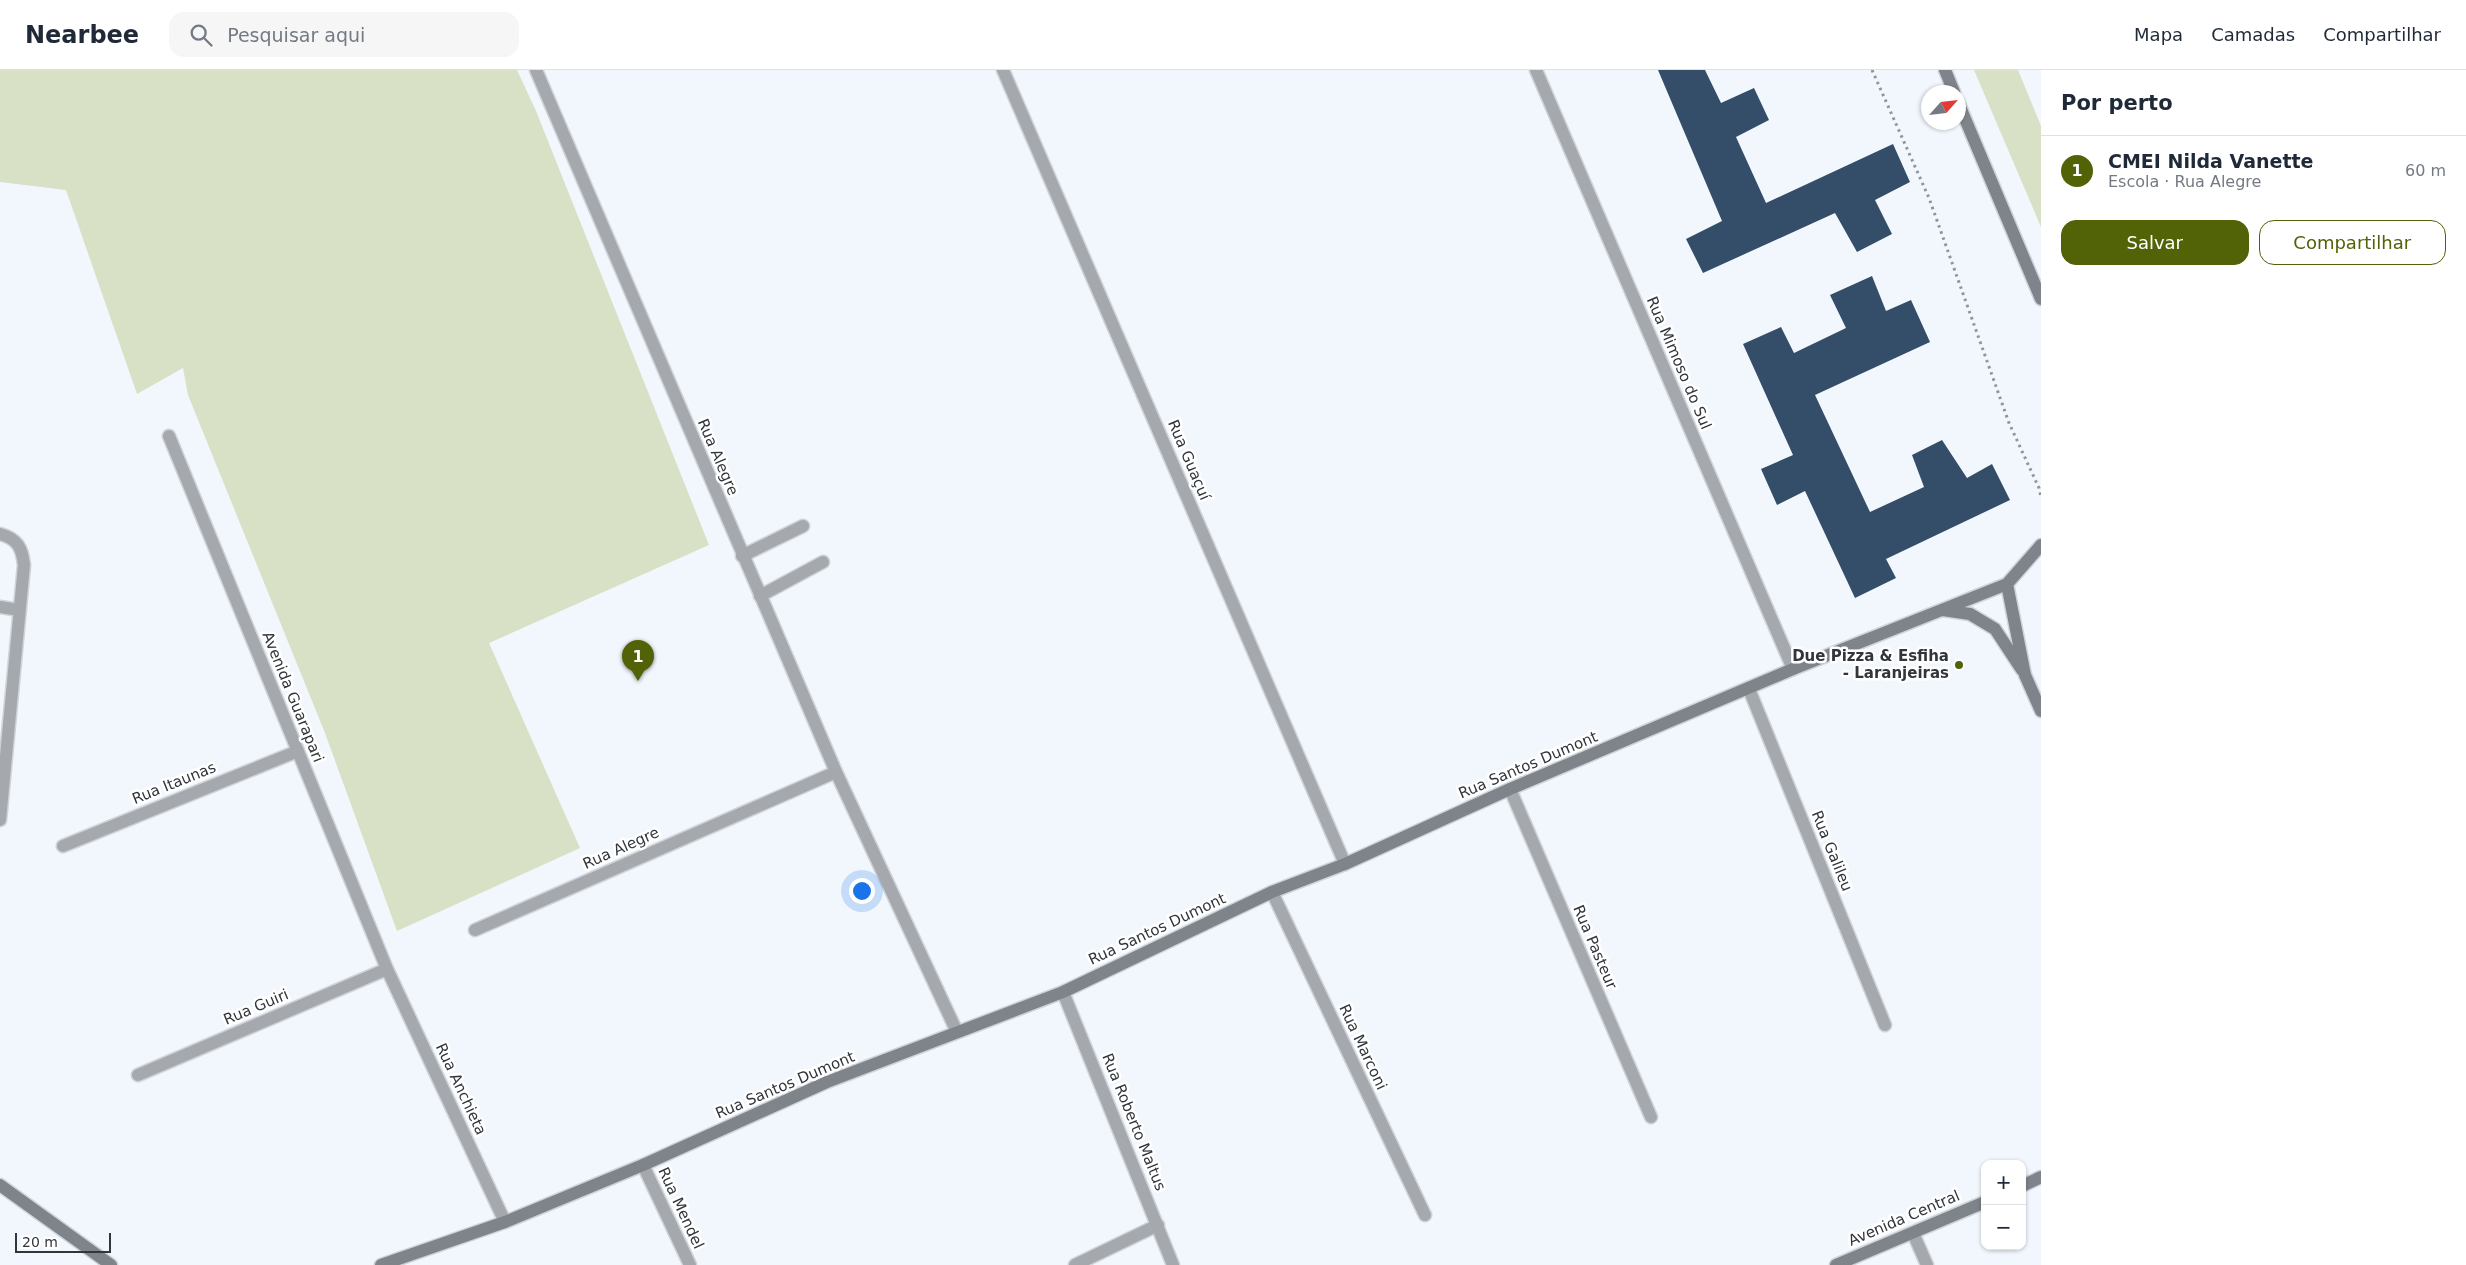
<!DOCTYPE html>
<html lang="pt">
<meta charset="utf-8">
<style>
body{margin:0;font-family:"DejaVu Sans",sans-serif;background:#f6f6f7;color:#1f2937}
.controls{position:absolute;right:15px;bottom:15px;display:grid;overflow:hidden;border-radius:10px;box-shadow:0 1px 4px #0004}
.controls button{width:45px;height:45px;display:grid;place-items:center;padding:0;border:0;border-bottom:1px solid #e0e1e3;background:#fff;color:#1f2937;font:25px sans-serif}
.compass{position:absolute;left:1921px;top:15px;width:45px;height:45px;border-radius:50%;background:#fff;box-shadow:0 1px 4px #0004;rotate:63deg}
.scale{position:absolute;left:15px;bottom:12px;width:96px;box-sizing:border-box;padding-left:5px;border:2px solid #32363a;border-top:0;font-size:14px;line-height:18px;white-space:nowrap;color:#32363a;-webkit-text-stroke:4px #fff;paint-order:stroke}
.you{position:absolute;left:861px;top:820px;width:18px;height:18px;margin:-12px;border:4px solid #fff;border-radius:50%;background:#1a73e8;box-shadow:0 0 0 8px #1a73e833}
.badge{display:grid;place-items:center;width:32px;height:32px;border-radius:50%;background:#526206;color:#fff;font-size:16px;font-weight:700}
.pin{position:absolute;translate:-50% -41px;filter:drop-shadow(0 1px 2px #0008)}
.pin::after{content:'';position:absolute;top:26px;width:18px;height:15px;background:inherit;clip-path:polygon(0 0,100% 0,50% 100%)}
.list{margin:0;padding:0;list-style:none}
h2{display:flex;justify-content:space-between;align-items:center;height:65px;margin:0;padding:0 20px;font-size:21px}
h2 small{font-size:16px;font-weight:400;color:#747a83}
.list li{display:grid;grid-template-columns:32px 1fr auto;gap:15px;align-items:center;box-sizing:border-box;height:70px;padding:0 20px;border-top:1px solid #e0e1e3}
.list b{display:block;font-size:19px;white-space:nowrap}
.list p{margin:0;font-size:16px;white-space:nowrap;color:#747a83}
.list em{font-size:16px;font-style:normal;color:#747a83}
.actions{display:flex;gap:10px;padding:15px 20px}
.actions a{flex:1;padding:11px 0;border:1px solid #526206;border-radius:15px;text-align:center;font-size:18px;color:#526206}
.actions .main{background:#526206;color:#fff}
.icon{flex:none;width:28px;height:28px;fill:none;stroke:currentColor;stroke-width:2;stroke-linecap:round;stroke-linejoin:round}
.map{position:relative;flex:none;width:2041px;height:1195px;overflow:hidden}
header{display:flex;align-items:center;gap:30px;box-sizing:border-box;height:70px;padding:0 25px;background:#fff;border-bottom:1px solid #e0e1e3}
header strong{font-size:24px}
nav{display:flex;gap:28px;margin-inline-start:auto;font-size:18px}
.search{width:350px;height:45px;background:#f6f6f7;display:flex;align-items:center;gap:12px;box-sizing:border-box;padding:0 18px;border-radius:15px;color:#747a83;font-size:19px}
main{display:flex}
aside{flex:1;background:#fff}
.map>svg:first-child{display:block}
</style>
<header>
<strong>Nearbee</strong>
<div class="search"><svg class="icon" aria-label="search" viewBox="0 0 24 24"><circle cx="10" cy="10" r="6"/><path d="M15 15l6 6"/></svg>Pesquisar aqui</div>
<nav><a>Mapa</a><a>Camadas</a><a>Compartilhar</a></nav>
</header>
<main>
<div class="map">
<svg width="2041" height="1195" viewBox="0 0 2041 1195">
<rect width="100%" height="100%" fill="#f1f7fd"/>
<path fill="#d8e0c5" d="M0 0H517L536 41 709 475 489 573 580 778 397 861 325 663 188 325 183 298 137 324 66 120 0 112Z
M1974 0H2018L2041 56V157Z"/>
<path fill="#344d68" d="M1658 0H1705L1721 33 1754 18 1769 50 1736 67 1766 133 1893 74 1910 112 1875 130 1892 164 1857 182 1835 143 1703 203 1686 169 1722 151Z
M1872 206 1886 241 1911 230 1930 272 1815 325 1870 442 1924 417 1912 385 1942 370 1967 408 1992 394 2010 430 1886 489 1896 508 1855 528 1805 421 1777 435 1761 399 1793 385 1743 274 1781 257 1794 283 1846 258 1830 225Z"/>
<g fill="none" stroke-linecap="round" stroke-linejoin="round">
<g stroke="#cfd4da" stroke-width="15">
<path id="lane" d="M0 464C18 469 22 478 24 495L0 750
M742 486 803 456
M760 526 823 492
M0 537 19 540"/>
</g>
<g stroke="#cfd4da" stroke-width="15">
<path id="street" d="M536 0 836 702 957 962
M1003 0 1345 794
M1536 0 1793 599
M169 366 387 899 505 1152
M1749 619 1885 955
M1510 719 1651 1047
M63 776 298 681
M1272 822 1425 1145
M475 860 836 702
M1063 922 1173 1195
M138 1005 387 899
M643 1095 690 1195
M1913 1163 1927 1195
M1075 1195 1158 1155"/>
</g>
<g stroke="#cfd4da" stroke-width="15">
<path id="secondary" d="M1945 0 1954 22
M1958 32 2041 229
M2007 514 2025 605 2041 641
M1943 540 1970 544 1995 559 2022 600
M0 1115 111 1195
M2022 1116 2041 1107
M381 1195 505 1152 643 1095 827 1012 1063 922 1272 822 1345 794 1510 719 1793 599 2007 514 2041 475
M1836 1195 1985 1132"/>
</g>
<path stroke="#90959a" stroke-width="3" stroke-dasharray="2.5 4" stroke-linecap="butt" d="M1872 0 1929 128 2009 353 2039 418 2041 427"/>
<use href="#lane" stroke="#a5a9ad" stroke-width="12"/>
<use href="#street" stroke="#a5a9ad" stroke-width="12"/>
<use href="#secondary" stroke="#7e848a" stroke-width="12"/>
</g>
<circle fill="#526206" stroke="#fff" stroke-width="2" cx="1959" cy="595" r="5"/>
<g text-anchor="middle" stroke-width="5" stroke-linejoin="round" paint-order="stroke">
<g font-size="15" fill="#32363a" stroke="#fff">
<text transform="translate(1679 293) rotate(67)" y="5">Rua Mimoso do Sul</text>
<text transform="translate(718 387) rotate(67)" y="5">Rua Alegre</text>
<text transform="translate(1189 390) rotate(67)" y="5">Rua Guaçuí</text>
<text transform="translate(293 627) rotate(68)" y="5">Avenida Guarapari</text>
<text transform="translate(1528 695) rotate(-23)" y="5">Rua Santos Dumont</text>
<text transform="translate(174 713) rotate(-22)" y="5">Rua Itaunas</text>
<text transform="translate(621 778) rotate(-24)" y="5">Rua Alegre</text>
<text transform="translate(1832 781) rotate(68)" y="5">Rua Galileu</text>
<text transform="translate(1157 859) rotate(-25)" y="5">Rua Santos Dumont</text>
<text transform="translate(1595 877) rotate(67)" y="5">Rua Pasteur</text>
<text transform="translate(256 937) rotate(-23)" y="5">Rua Guiri</text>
<text transform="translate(1363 977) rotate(65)" y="5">Rua Marconi</text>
<text transform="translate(785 1015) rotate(-23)" y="5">Rua Santos Dumont</text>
<text transform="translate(461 1019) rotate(65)" y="5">Rua Anchieta</text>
<text transform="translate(1134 1052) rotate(68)" y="5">Rua Roberto Maltus</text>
<text transform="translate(681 1138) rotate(65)" y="5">Rua Mendel</text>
<text transform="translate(1904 1148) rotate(-23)" y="5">Avenida Central</text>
</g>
<g font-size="15" font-weight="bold" fill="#32363a" stroke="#fff" text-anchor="end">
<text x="1949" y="591">Due Pizza &amp; Esfiha<tspan x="1949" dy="17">- Laranjeiras</tspan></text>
</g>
</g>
</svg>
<div class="controls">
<button>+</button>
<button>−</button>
</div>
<svg class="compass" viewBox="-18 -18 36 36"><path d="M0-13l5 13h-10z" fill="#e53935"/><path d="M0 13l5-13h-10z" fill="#747a83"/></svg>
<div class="scale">20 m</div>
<div class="you"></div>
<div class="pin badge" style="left:638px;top:611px">1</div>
</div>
<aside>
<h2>Por perto<small></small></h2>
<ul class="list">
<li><span class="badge">1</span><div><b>CMEI Nilda Vanette</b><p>Escola · Rua Alegre</p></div><em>60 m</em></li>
</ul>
<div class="actions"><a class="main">Salvar</a><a>Compartilhar</a></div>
</aside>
</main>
